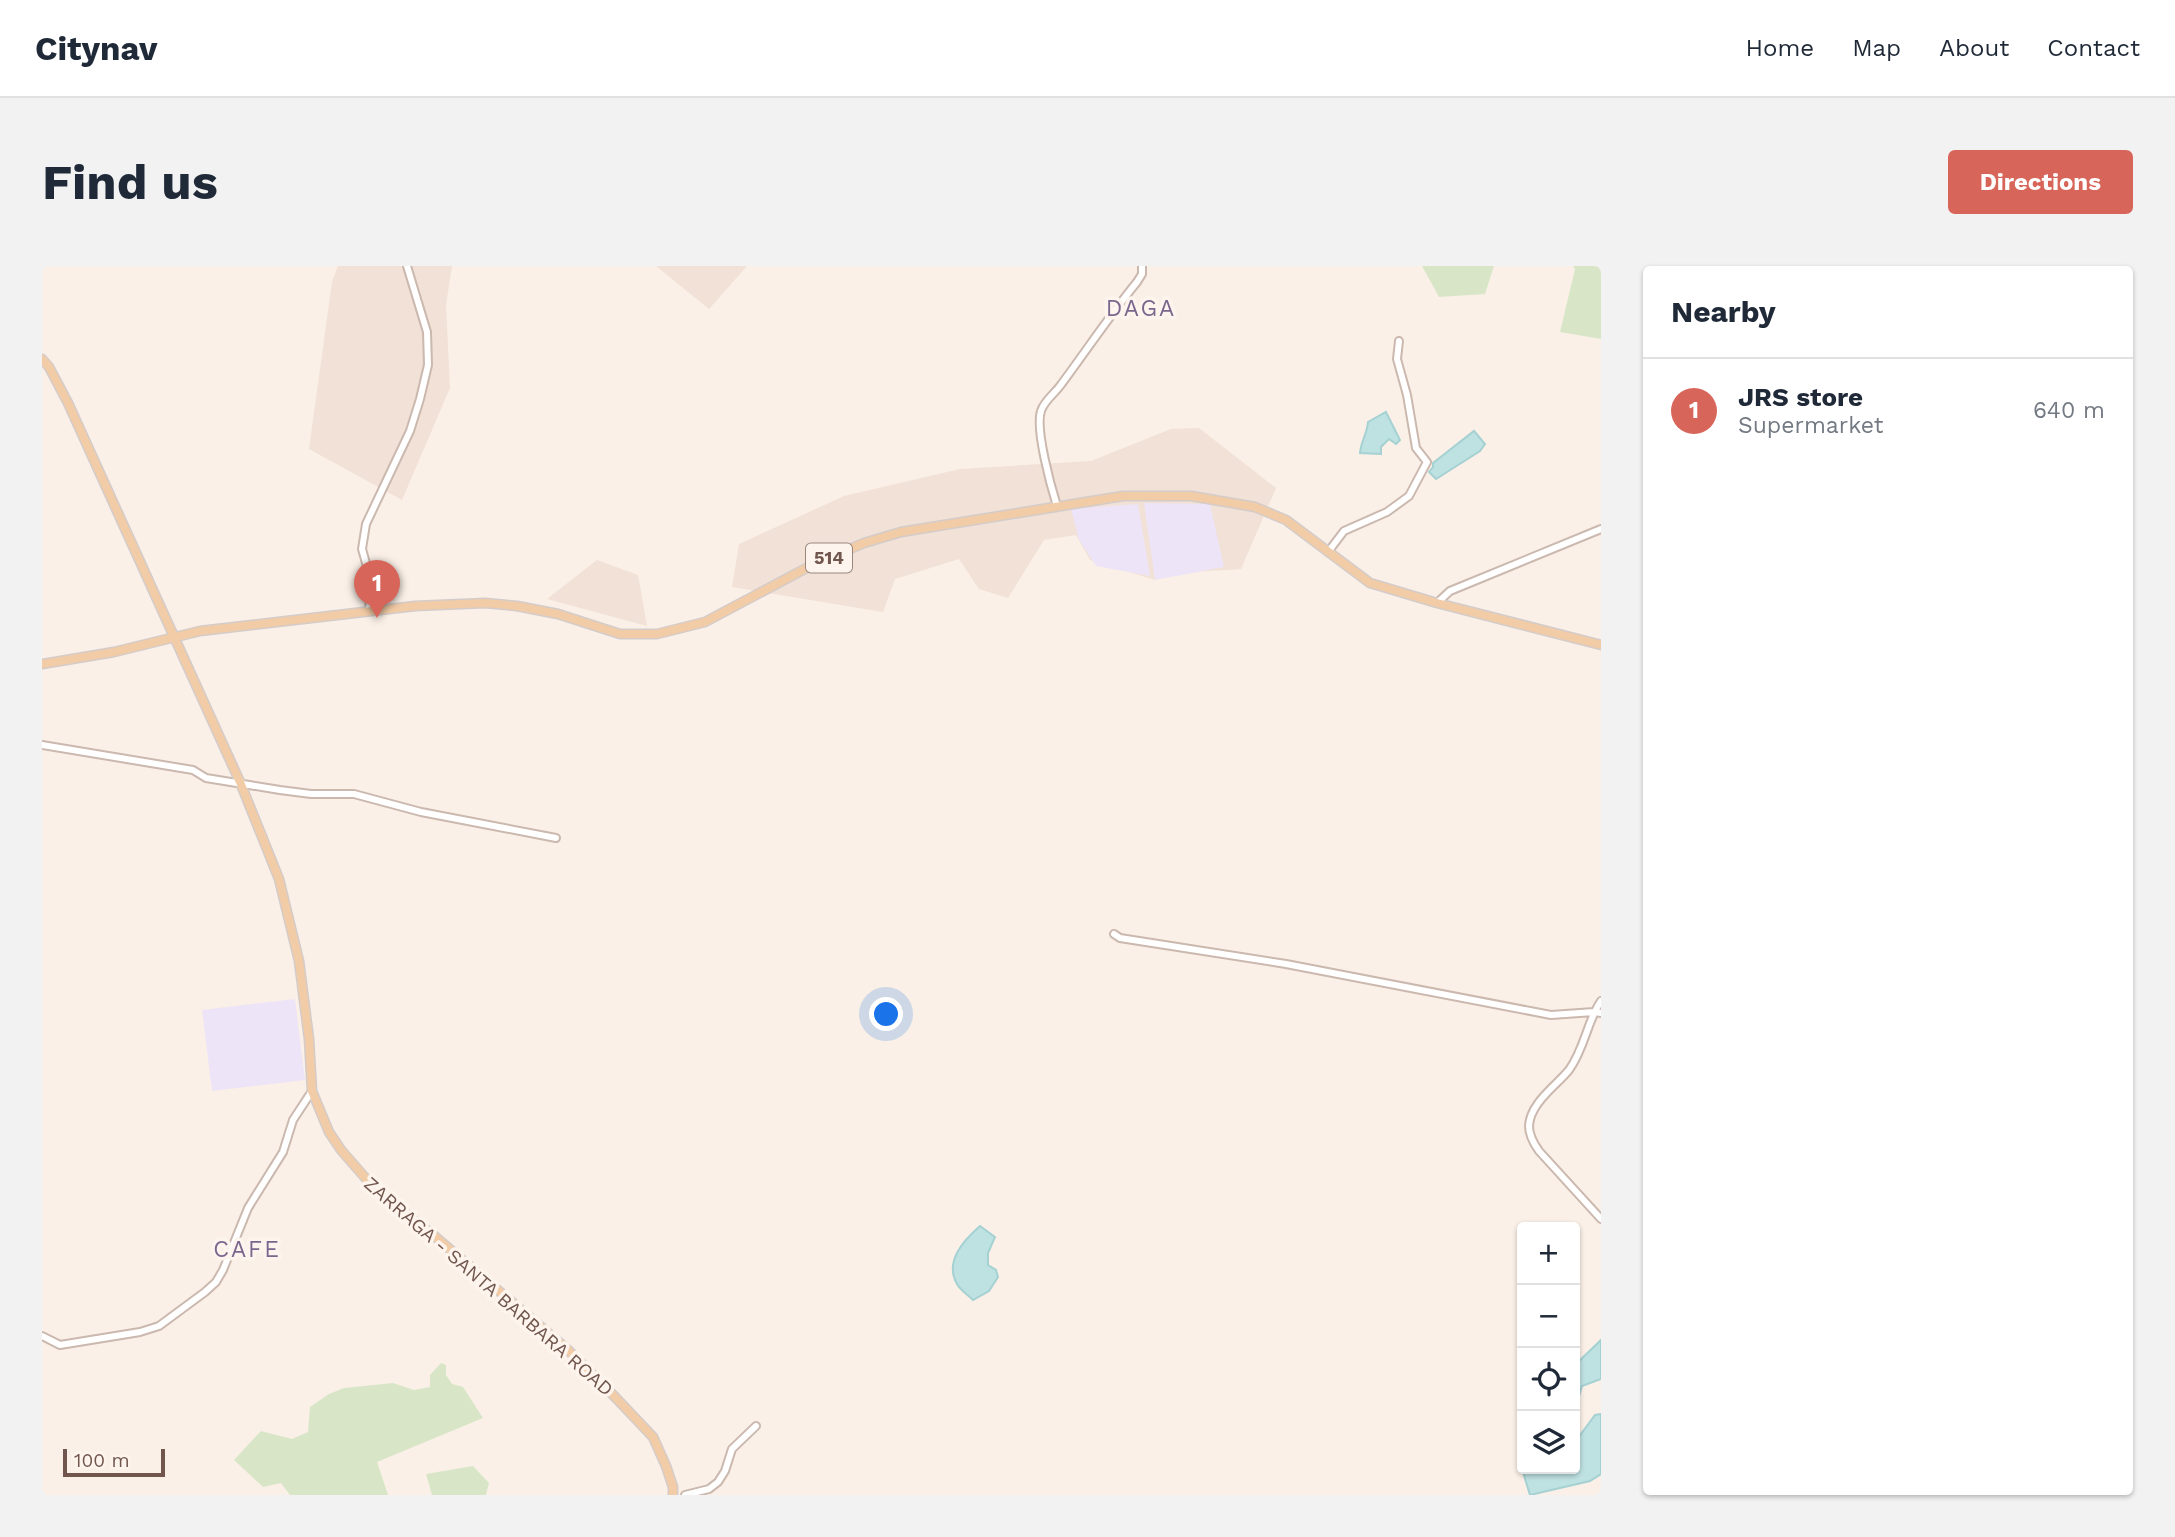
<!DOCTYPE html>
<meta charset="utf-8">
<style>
body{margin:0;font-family:"Work Sans",sans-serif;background:#f2f2f3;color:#1f2937}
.controls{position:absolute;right:21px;bottom:21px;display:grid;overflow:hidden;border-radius:7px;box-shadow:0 2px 5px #0004}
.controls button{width:63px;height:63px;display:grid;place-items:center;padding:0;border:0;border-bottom:2px solid #e0e1e3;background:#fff;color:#1f2937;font:35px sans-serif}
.scale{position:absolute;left:21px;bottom:18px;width:102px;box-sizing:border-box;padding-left:7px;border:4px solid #71564e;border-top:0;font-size:19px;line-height:24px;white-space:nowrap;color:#71564e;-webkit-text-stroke:5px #fdf5ed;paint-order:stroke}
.you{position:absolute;left:845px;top:749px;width:24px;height:24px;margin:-18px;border:5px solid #fff;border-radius:50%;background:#1a73e8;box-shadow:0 0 0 10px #1a73e833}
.badge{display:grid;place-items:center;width:46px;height:46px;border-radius:50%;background:#d86559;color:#fff;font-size:23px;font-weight:700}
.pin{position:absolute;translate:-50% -58px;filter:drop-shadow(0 2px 4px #0008)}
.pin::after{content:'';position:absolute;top:37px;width:24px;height:21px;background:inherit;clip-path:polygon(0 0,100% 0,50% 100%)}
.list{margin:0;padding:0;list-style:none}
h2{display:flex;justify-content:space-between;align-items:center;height:91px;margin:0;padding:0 28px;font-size:30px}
h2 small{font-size:23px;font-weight:400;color:#747a83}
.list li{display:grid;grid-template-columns:46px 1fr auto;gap:21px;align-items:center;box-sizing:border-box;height:105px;padding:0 28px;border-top:2px solid #e0e1e3}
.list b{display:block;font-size:26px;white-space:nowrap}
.list p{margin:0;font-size:23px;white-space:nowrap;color:#747a83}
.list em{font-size:23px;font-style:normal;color:#747a83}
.icon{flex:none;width:38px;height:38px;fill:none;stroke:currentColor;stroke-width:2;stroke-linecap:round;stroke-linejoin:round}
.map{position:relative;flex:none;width:1559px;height:1229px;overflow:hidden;border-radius:7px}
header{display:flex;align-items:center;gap:42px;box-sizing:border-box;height:98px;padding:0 35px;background:#fff;border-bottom:2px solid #e0e1e3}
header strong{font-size:33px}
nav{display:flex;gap:38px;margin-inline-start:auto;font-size:24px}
.intro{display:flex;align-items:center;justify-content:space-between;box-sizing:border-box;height:168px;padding:0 42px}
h1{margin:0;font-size:49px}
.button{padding:18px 32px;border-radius:7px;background:#d86559;color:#fff;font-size:24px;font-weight:700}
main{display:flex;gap:42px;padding:0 42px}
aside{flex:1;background:#fff;border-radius:7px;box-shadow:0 2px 5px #0004}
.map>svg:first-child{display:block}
</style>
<header>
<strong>Citynav</strong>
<nav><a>Home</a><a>Map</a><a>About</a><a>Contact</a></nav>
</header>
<div class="intro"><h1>Find us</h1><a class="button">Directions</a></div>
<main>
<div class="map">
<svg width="1559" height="1229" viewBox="0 0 1559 1229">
<rect width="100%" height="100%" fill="#faf0e7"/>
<path fill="#f1e1d6" d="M296 0H410L404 39 408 122 360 234 267 183 290 16Z
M614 0H705L667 43Z
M1157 162 1234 222 1199 303 1119 308 1113 314 1048 294 1034 269 1002 274 966 332 937 323 917 293 853 313 841 346 690 321 697 278 802 230 918 203 1049 195 1129 163Z
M555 294 596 309 605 360 505 333Z"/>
<path fill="#ede4f7" d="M1102 237 1168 238 1182 301 1113 314Z
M1096 238 1108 310 1054 300 1037 274 1029 243Z
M253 733 263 814 170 825 160 744Z"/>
<path fill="#d8e6c7" d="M1380 0H1452L1443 28 1397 31Z
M1531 0H1559V73L1518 66 1533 3Z
M399 1097 404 1099V1109L410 1118 421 1121 441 1152 335 1196 346 1229H248L239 1217 221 1221 192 1194 219 1165 250 1173 266 1166 268 1141 287 1128 302 1122 351 1117 372 1124 388 1121V1109Z
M431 1200 447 1217 444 1229H390L384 1208Z"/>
<path fill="#bee1e2" stroke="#a5d1d3" stroke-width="2" d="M1344 146 1358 174 1354 178 1347 173 1339 181V188L1318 187C1319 175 1325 168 1326 156Z
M1432 165 1443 178 1438 185 1394 213 1387 206 1391 201V197Z
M938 960 953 971 946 987V999L954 1004 956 1011 947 1025 931 1034C926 1029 918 1024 915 1018 902 995 922 974 938 960Z
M1559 1074V1113L1540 1120 1533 1143V1099Z
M1559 1148V1208L1548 1215 1488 1229 1480 1203H1533V1176L1553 1149Z"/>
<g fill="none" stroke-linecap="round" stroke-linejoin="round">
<g stroke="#cbb8ae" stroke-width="10">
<path id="minor" d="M1015 240C1009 221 993 163 999 145 1002 135 1012 128 1018 120 1044 85 1068 49 1095 16L1100 8V0
M1286 286 1302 265 1345 246 1367 230 1385 196 1374 182 1365 129 1355 93 1357 75
M1395 337 1408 325 1559 263
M327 345 329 315 320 283 324 258 368 165 378 133 386 99 385 66 365 0
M0 479 151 504 164 512 238 524 269 528H312L379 546 514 572
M1072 668 1078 672 1244 698 1509 749 1552 746 1559 747
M1559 735C1545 755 1543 782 1527 804 1514 820 1488 837 1487 860 1487 869 1492 878 1497 885L1559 953
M0 1070 18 1079 98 1066 117 1060 163 1026 174 1016 181 1004 206 942 241 886 251 854 270 825
M643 1229 667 1223 676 1216 683 1205 690 1183 714 1160"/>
</g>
<g stroke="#d4ccca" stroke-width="11">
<path id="major" d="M0 93 7 101 26 137 198 516 237 613 257 695 267 773 270 825 287 866 299 884 333 923 390 968 526 1084 574 1132 611 1171 624 1200 631 1221V1229
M0 398 72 386 158 365 373 340 443 337 475 340 516 348 578 368H615L663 356 772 298 822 277 859 266 1081 230H1149L1213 241 1244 254 1328 317 1395 337 1559 379"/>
</g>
<use href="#minor" stroke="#fff" stroke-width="6"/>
<use href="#major" stroke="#f2cca6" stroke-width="8"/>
</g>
<g text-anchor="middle" stroke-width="7" stroke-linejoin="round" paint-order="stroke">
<rect fill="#fdf5ed" stroke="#9b867e" stroke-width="2" x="764" y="277.5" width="46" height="29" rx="5"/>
<g font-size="18" font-weight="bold" fill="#71564e">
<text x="787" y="298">514</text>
</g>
<g font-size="19" fill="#71564e" stroke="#fdf5ed">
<text transform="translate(447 1020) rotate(41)" y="7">ZARRAGA - SANTA BARBARA ROAD</text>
</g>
<g font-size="23" letter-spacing="2" fill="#7b668d" stroke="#fdf5ed">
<text x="1099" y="50">DAGA</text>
<text x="205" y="991">CAFE</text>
</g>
</g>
</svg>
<div class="controls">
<button>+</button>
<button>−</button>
<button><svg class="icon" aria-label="locate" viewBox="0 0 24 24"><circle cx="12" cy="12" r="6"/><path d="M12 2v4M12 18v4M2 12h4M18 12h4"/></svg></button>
<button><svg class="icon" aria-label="layers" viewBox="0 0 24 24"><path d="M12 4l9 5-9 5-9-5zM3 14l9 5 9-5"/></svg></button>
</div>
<div class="scale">100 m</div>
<div class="you"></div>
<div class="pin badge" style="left:335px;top:352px">1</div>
</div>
<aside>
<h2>Nearby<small></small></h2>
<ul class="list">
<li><span class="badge">1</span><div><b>JRS store</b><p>Supermarket</p></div><em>640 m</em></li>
</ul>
</aside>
</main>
